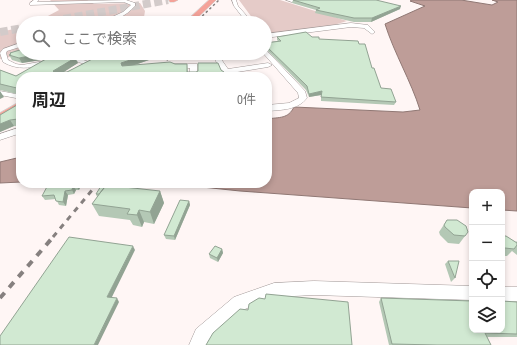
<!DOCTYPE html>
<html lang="ja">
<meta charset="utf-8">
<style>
body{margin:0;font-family:"Archivo Narrow","Noto Sans JP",sans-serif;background:#f6f6f6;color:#222}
.controls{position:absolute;right:12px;bottom:12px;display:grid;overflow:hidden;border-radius:8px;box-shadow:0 2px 6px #0003}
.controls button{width:36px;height:36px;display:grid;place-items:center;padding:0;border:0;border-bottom:1px solid #e0e0e0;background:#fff;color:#222;font:20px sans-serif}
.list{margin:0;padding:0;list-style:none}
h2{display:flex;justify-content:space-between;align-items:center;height:52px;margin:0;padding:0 16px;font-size:17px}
h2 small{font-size:13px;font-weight:400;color:#767676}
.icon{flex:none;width:22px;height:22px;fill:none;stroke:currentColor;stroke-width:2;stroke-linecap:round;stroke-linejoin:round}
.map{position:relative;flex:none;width:517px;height:345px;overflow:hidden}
.search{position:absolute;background:#fff;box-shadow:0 2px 6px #0003;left:16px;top:16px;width:256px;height:44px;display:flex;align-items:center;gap:10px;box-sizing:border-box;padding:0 14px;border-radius:22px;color:#767676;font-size:15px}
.panel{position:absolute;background:#fff;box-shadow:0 2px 6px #0003;left:16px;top:72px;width:256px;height:116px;border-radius:16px}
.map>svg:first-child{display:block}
</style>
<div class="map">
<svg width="517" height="345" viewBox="0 0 517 345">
<rect width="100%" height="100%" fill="#fff6f5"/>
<path fill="#e5cbc8" d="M50 0H87L94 4 140 3 145 11 144 17 133 23H35L59 10Z
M239 0H280L347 21 334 25 273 34 266 33 265 23H256Z
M23 27V53H30L0 59V32Z"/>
<path fill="#be9d98" stroke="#907874" d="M412 0H461L492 5 498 2 492 0H517V211L502 210V192H472V208L240 191 164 183H267V119C280 117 288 119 294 107L403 112 420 110C411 81 394 53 385 24L425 6 410 1Z
M21 157V182L0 183V162Z"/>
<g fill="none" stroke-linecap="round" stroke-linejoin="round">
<path stroke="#d3cbca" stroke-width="8" stroke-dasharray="8 3.5" stroke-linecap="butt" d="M41 23 168 0
M0 32 23 28"/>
<g stroke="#a19897" stroke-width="1">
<path id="minor" d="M34 0H39L37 2 126 0 135 3V6C126 16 112 23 99 23L123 12 131 5 124 2 30 5V3Z
M232 0H236L238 6 253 23H247L234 6Z
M286 0H294V1L292 2Z
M351 23 368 25 375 32 372 34 364 28 351 27 265 38V34Z
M23 42V46L7 51 6 53 8 60 16 64 22 65 72 56 92 63 88 65C82 64 76 60 70 60 46 62 25 75 3 62L0 53 3 49Z
M265 50 267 51 305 91 307 98C298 110 281 110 267 111V105L289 103 299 98 298 93 263 53H265Z
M214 53H220L219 56 228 69 268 63 272 65 268 67 231 73 233 77H225L213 56Z
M173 64H197V77H189L190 68H176L172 66Z
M0 91 21 95V99L0 95Z
M21 127V133L0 140V134Z
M314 281 472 286V300L314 295 274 297 245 309 208 341 207 345H189L196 329 234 297 274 283Z
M502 287H517V301H502Z"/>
</g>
<g stroke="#d3d3d2" stroke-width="1">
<path id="highway" d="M169 0H178L174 2H170Z
M209 0H216L192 23H184Z
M21 101V109L4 121 0 122V113Z"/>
</g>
<use href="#minor" fill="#fff" fill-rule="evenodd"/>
<use href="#highway" fill="#f4a299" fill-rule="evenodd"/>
<path stroke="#86807f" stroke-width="1.5" stroke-dasharray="2.5 2.5" stroke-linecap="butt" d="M195 23 219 0"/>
<path stroke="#86807f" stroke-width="2" stroke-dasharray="3 3" stroke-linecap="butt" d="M160 77 170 53"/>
<path stroke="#86807f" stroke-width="3" stroke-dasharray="5.5 5.5" stroke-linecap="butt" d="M53 237 98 183"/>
<path stroke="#86807f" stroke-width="4" stroke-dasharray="7 7" stroke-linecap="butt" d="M0 298 54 236"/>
</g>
<path fill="#b4c8b5" d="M293 0 400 9 371 22H354L315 13 316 10 292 3Z
M277 37H312L319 39 359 44 372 68 381 88 396 102 394 105 321 101V95L309 97 306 90 265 48V43L278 41 277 40Z
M23 39V53H99L85 59 72 55 22 63 12 60 9 55 10 54V53L22 50 20 49 17 43 21 41Z
M104 53H166V54L135 65 187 64 188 72H196L221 70 225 77H21V95L0 90V70L16 76 75 58 78 63 63 72H67Z
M21 107V126H14L0 132V115Z
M82 183 79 190H76L74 194 68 195 66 206 59 205 56 199 45 200 42 196Z
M160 191 164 203 154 224 144 222 142 227 133 225 130 220 99 216 92 204 97 197 96 194Z
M189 201 190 205 175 240 166 239 164 235Z
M447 220 465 236 459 244 448 243 440 235 439 232Z
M502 236 516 242 517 241V255L512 251 507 256H502Z
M222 249 223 253 218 262 210 258 209 254Z
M448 261 455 278 451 282 445 264Z
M381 298 517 302V337H487L491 345H389L379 302Z"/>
<path fill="#92a393" d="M401 6 400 9 371 22 372 18Z
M46 53H71L72 55 22 63 19 58Z
M83 53H99L85 59Z
M152 53H166V54L123 69 121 63Z
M75 58 78 63 56 77 53 71Z
M0 91 4 97 0 99Z
M322 91 321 95 309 97V94Z
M21 117V124L18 119Z
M10 120 14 126 0 132V124Z
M78 183H82L79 190 76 186Z
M73 186 76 190 74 194 72 190Z
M65 191 68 195 66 206 63 202Z
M160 191 164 203 154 224 150 212Z
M189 201 190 205 175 240 174 236Z
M139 210 144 222 142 227 137 215Z
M133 246 135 250 110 301 107 297Z
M222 249 223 253 218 262 217 258Z
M117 298 119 302 98 345H94Z"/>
<path fill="#d1e9d2" stroke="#92a393" d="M293 0H376L401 6 372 18H354L316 10 320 8Z
M306 32 312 37H319V39L358 41 359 44H365L372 68H374L381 88 391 89 396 102 321 97 322 91 309 94 307 86 265 45V43L281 41 277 37Z
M22 39H23V45L17 43 21 41Z
M23 49V53H46L19 58 9 55 11 54 10 53Z
M104 53H152L121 63 122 66 170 62 175 64H187V72H196L198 71V63H218L221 70 224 72 225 77H153L151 76 150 77H21V89L0 84V70L16 76 46 59 68 56 75 58 53 71 54 72H67Z
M17 105 21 107V117L18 119 10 120 0 124V115Z
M49 183H78L76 186H73L72 190 65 191 63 202 56 201 54 195 42 196Z
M106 185 160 191 150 212 139 210 137 215 127 214 130 209 92 204Z
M101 186 105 187 99 194H96Z
M180 200 189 201 174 236 164 235Z
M447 220H457L466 226 468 232 465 236 454 235 445 227 444 225Z
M502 236H506L517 243V245L514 249 505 248 502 246Z
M69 237 133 246 107 297 117 298 94 345H0V336Z
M215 246 222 249 217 258 209 254Z
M448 261H459L455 278Z
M266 294 348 302 352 345H206L213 333 240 309 248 310 249 304 259 298 265 299Z
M381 298 472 301V330H502V301L517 302V334L485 333 491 345H437L392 344Z"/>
</svg>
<div class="controls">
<button>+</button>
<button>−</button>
<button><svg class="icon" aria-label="locate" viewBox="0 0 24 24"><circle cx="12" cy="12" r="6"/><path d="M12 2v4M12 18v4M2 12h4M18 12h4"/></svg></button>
<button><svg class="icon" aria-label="layers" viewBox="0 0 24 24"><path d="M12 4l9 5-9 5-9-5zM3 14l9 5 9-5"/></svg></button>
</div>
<div class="search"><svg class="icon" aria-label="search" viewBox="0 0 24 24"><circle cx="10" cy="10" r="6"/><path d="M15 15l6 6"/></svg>ここで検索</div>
<section class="panel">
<h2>周辺<small>0件</small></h2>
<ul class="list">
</ul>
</section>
</div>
